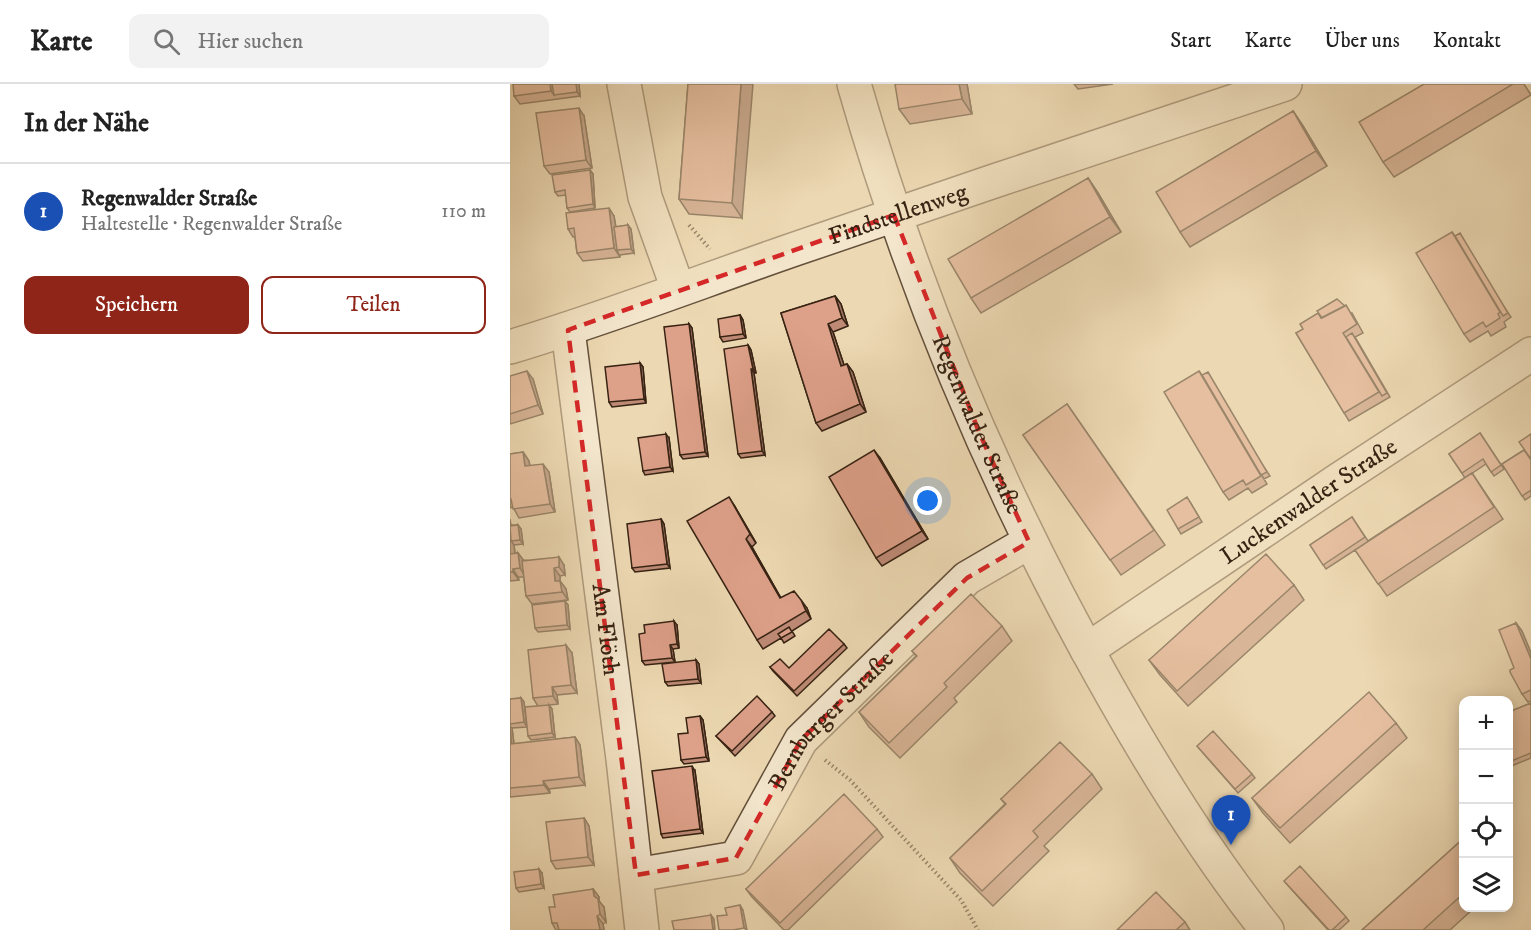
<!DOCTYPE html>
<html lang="de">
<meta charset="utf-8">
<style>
body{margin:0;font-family:"IM FELL DW Pica",serif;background:#f2f2f2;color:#222}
.controls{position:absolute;right:18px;bottom:18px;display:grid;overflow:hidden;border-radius:12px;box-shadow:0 3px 15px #0003}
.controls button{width:54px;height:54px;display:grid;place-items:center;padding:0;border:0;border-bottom:2px solid #e0e0e0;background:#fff;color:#222;font:30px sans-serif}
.you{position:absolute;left:418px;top:417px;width:21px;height:21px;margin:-15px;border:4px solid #fff;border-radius:50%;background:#1a73e8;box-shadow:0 0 0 9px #1a73e833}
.badge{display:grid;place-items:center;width:39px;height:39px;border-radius:50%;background:#8f2418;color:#fff;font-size:20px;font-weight:700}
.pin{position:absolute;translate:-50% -50px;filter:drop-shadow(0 2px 3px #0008)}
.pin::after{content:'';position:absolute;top:32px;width:21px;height:18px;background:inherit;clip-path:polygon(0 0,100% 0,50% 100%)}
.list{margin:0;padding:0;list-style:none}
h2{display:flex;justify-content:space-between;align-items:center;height:78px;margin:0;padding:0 24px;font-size:26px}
h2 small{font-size:20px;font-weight:400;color:#767676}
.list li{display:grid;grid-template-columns:39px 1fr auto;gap:18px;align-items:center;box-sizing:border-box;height:96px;padding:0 24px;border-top:2px solid #e0e0e0}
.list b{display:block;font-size:22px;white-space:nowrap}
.list p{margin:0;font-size:20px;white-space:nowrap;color:#767676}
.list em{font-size:20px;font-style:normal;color:#767676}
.actions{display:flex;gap:12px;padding:18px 24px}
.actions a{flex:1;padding:14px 0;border:2px solid #8f2418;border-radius:12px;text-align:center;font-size:21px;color:#8f2418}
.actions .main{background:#8f2418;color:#fff}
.icon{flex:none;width:33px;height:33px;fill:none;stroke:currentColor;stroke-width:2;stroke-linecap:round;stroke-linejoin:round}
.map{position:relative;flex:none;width:1021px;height:846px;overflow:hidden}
header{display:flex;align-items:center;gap:36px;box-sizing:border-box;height:84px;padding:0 30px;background:#fff;border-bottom:2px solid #e0e0e0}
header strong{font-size:28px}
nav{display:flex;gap:33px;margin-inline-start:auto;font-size:21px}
.search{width:420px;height:54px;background:#f2f2f2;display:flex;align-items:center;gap:15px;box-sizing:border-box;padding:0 21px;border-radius:12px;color:#767676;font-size:22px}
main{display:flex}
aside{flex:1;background:#fff}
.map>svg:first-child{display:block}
</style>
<header>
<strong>Karte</strong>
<div class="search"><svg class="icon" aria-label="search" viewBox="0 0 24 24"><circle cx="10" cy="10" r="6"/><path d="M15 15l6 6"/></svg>Hier suchen</div>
<nav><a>Start</a><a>Karte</a><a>Über uns</a><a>Kontakt</a></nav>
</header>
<main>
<aside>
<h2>In der Nähe<small></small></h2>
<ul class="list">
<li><span class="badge" style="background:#1a4fb4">1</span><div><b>Regenwalder Straße</b><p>Haltestelle · Regenwalder Straße</p></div><em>110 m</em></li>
</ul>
<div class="actions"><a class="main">Speichern</a><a>Teilen</a></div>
</aside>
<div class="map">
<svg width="1021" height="846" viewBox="0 0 1021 846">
<rect width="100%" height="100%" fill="#ecd8b2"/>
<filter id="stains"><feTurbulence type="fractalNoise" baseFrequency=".00333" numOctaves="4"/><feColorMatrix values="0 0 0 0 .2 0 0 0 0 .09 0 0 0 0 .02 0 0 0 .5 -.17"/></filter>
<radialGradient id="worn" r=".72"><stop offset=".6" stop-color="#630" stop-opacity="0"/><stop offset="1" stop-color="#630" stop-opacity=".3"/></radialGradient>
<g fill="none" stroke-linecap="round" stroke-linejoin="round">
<g stroke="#64503b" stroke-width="36">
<g id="minor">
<path d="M114 0 135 113 168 205"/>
<path id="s1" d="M344 0C403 206 486 404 591 591 640 679 694 767 757 846"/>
<path id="s2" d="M58 246 113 675 132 846"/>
<path id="s3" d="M0 263C97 234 192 197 288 164 450 108 612 54 775 0"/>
<path id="s4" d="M577 566 827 397 1021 270"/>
<path id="s5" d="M126 791 226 774 291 656 457 494 519 458"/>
</g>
</g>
<path stroke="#372313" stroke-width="4" stroke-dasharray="1.5 3" stroke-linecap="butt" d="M179 141 200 165
M315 676 340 696 451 816 468 846"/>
<use href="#minor" stroke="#f3e6cd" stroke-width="33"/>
</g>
<path fill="#be8a76" stroke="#372313" stroke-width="1.5" d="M69 0 70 12 10 20 4 12Z
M178 0 232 134 179 130 169 115Z
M457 0 462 30 400 40 389 25Z
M564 0H603L568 5Z
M914 0H1014L1021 11 884 93 873 78Z
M783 27 793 42 817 82 680 163 670 148Z
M74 32 82 84 40 90 34 82Z
M80 86 83 90 85 124 60 128 57 124 56 111 48 112 45 108Z
M578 94 588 109 611 148 471 229 461 214Z
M104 132 106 143 118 141 121 145 124 169 110 171V173L73 177 67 169 65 153H63L58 145Z
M942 148 1001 233 994 238 996 243 981 252 978 247 960 258 954 250Z
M325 212 331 220 338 242 323 248 334 281 337 280 343 288 356 328 312 347 306 339 271 229Z
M842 229 853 249 845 253 880 313 839 337 786 249Z
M230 231 233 236 236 254 213 258 210 253Z
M179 240 182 244 198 372 173 375 170 371Z
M238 261 241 266 246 289H244L255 371 231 374 228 370Z
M130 279 133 283 136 319 102 323 99 318Z
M689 287 760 392 754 395 724 345 757 400 742 409 738 404 719 416 713 408Z
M0 292 23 295 33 330 0 340Z
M557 320 655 461 611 491 513 351Z
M970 349 994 385 984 392 976 380 955 394 939 370Z
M1021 350V412L1015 416 992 380 1014 366Z
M159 354 163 387 135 391 133 387Z
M13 368 19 377 20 382 39 388 45 428 9 434 3 423 0 424V370Z
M370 374 418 455 372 482 366 474Z
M962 389 993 435 877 512 845 466 816 485 800 461 842 433 858 457Z
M680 418 692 438 671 450 668 445Z
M224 421 246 459 242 463 271 514 297 524 301 535 282 547 285 552 274 559 271 554 253 565 247 556Z
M0 435 1 441H8L11 445 13 460 4 461 5 469H8L13 476 54 481 55 491 50 492V497L56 505 58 516 22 520 16 512 14 493H8L9 496 0 497Z
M151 435 154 440 160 484 125 488 122 484Z
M784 501 794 516 678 622 650 591 639 576Z
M55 517 58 521 60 545 28 548 25 544Z
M1006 539 1012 547 1021 569V617L1018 618 1012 610 1004 584Z
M167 541 169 564 163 565 165 578 135 581 132 577 135 549Z
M492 542 502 557 444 614 447 618 390 674 359 643 349 628 406 572 402 567Z
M334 560 337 564 287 612 263 587 260 583 279 584Z
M62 569 67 609 47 611 48 620 39 621 42 625 45 653 21 656 18 652 28 622 23 614Z
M186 576 189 580 191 599 158 602 155 598Z
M11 614 14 618 17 643 2 644 4 660 65 653 70 661 75 701 39 705 40 709 0 713V615Z
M1021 619V674L999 683V628Z
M262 628 265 632 225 672 206 652Z
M190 632 193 636 199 677 174 680 171 676 178 649Z
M886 639 897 654 780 759 753 729 742 714Z
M687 662 742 690 745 694 728 709Z
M185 687 193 749 153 754 151 750Z
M582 690 592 705 534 762 539 767 483 822 450 789 440 774 495 720 491 715Z
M74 734 79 742 84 781 46 785 41 777Z
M367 745 373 753 278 846H274L242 813 236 805Z
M954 754V824H964L940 846H852Z
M32 789 34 804 9 808 6 804Z
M774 797 836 833 839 837 829 846H818Z
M83 805 89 813V817L94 823 96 838 93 840 94 846H46L42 839 45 823Z
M675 838 680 846H607Z"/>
<path fill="#9b7060" stroke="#372313" stroke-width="1.5" d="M40 0H45L44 11 41 7Z
M66 0H69L70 12 67 8Z
M231 0H243L232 134 222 119Z
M449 0H457L462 30 452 15Z
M69 24 74 32 82 84 76 76Z
M783 27 793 42 817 82 806 67Z
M80 86 83 90 85 124 83 120Z
M578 94 588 109 611 148 600 133Z
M99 124 104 132 109 166H107L110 173 104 164Z
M118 141 121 145 124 169 121 165Z
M325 212 331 220 338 242 332 234Z
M230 231 233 236 236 254 233 250Z
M179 240 182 244 198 372 195 368Z
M318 240 323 248 337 290 331 282Z
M238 261 241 266 246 289 243 285Z
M130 279 133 283 136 319 134 315Z
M337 280 343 288 356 328 350 320Z
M241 285 244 289 255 371 252 367Z
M17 287 23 295 33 330 28 321Z
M156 350 159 354 163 387 160 383Z
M364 366 370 374 418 455 412 447Z
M13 368 19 377 21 390 15 382Z
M33 380 39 388 45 428 40 420Z
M219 413 224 421 246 459 240 450Z
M151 435 154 440 160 484 157 480Z
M8 441 11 445 13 460 10 456Z
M0 455 4 461 6 478 0 470Z
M236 455 242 463 276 523 270 514Z
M8 469 14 477 15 492 10 484Z
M49 473 54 481 55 491 49 483Z
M44 484 50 492V497L56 505 58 516 45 497Z
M3 485 8 493 9 496 3 488Z
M291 516 297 524 301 535 296 527Z
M55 517 58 521 60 545 57 541Z
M164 537 167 541 169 564 167 560Z
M1006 539 1012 547 1021 569V575Z
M56 561 62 569 67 609 61 601Z
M160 561 163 565 165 578 162 574Z
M186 576 189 580 191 599 188 595Z
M42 603 47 611 48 620 43 612Z
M11 614 14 618 17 643 14 638Z
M39 621 42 625 45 653 42 649Z
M190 632 193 636 199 677 196 673Z
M0 642 2 644 5 668 2 664Z
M65 653 70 661 75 701 69 693Z
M182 682 185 687 193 749 190 745Z
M33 697 39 705 40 709 34 701Z
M74 734 79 742 84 781 78 773Z
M29 785 32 789 34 804 31 800Z
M83 805 89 813V817L94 823 96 838 90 830 84 812Z
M230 821 233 826 237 846 234 844Z
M201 831 204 835 205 846H203Z
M87 832 93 840 94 846H90Z"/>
<path fill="#dda089" stroke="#372313" stroke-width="1.5" d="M3 0H40L41 7 4 12Z
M42 0H66L67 8 44 11Z
M178 0H231L222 119 169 115Z
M385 0H449L452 15 389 25Z
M914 0H1003L873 78 849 38Z
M69 24 76 76 34 82 26 29Z
M783 27 806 67 670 148 646 108Z
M80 86 83 120 57 124 55 106 45 108 42 91Z
M578 94 600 133 461 214 438 175Z
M99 124 104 164 67 169 64 144 58 145 56 129Z
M118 141 121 165 107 166 104 143Z
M942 148 990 228 988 230 990 234 976 243 973 238 954 250 906 169Z
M950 149 998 229 993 232 945 152Z
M325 212 332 234 318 240 331 282 337 280 350 320 306 339 271 229Z
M827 215 835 222 812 234 807 227Z
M836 221 847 240 833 249 869 308 834 329 786 249 793 245 790 240 808 229 811 234Z
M230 231 233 250 210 253 208 235Z
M179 240 195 368 170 371 154 243Z
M842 249 877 309 872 312 836 253Z
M238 261 243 285H241L252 367 228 370 214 265Z
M130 279 134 315 99 318 95 283Z
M17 287 28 321 0 330V292Z
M689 287 751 392 736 401 733 396 713 408 654 308Z
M698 288 757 388 751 391 692 291Z
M557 320 644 446 600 476 513 351Z
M970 349 991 381 981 388 973 375 952 389 939 370Z
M156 350 160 383 133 387 128 354Z
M1021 350V375L1009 358Z
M364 366 412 447 366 474 319 393Z
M1014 366 1021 376V406L1012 412 992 380Z
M13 368 15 382 33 380 40 420 3 425 1 415H0V370Z
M962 389 984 423 868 500 845 466Z
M219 413 240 450 236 455 270 514 284 507 291 516 296 527 247 556 177 437Z
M677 413 689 433 668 445 657 426Z
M842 433 855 453 813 481 800 461Z
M151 435 157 480 122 484 117 440Z
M8 441 10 456 1 457 0 442Z
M8 469 10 484 3 485V488H0V470Z
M756 470 784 501 667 607 639 576Z
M49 473V483L44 484 45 497H50L52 508 16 512 12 477Z
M461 510 492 542 434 599 437 603 379 659 349 628 407 572 402 567Z
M55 517 57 541 25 544 22 521Z
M164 537 167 560 160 561 162 574 132 577 129 550 135 549 134 541Z
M1006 539 1021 575V606L1012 610 1000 588V586L1004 584 989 546Z
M279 543 282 548 271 554 268 550Z
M319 545 334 560 284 607 260 583 270 575 279 584Z
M56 561 61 601 42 603 43 612 23 614 18 566Z
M186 576 188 595 155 598 152 580Z
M859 608 886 639 770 744 742 714Z
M247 612 262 628 222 667 206 652Z
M11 614 14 638 0 640V615Z
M1021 619V669L999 678V628Z
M39 621 42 649 18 652 15 623Z
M190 632 196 673 171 676 168 650 178 649 176 634Z
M703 647 742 690 725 705 687 662Z
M65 653 69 693 33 697 34 701 0 704V660Z
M550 658 582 690 523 747 528 753 472 807 440 774 496 720 491 715Z
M182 682 190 745 151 750 142 687Z
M334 710 367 745 270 839 236 805Z
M74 734 78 773 41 777 36 738Z
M954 754V809L913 846H852Z
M790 782 836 833 822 846H819L774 797Z
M29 785 31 800 6 804 4 788Z
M83 805 84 812 88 815 90 830 87 832 90 846H49L47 839H42L39 823H45L43 811Z
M646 808 675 838 666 846H607Z
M230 821 234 844 223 846H209L207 832 217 831 215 824Z
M201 831 203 846H164L162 837Z"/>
<path d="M0 0H1021V846H0ZM384 131 469 348 519 458 457 494 291 656 226 774 126 791 58 246Z" fill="#ecd8b2" fill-opacity=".55" fill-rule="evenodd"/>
<path fill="none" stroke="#d62828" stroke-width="4.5" stroke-dasharray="12 8" stroke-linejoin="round" d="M384 131 469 348 519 458 457 494 291 656 226 774 126 791 58 246Z"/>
<g text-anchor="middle" stroke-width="4.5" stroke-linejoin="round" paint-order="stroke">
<g font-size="24" fill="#372313" stroke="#f3e6cd">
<text dy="8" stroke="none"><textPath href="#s3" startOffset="410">Findstellenweg</textPath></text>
<text dy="8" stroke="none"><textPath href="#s1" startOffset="362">Regenwalder Straße</textPath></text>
<text dy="8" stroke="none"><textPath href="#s4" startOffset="267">Luckenwalder Straße</textPath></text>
<text dy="8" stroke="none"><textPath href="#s2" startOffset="302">Am Flöth</textPath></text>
<text dy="8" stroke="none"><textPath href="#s5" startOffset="270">Bernburger Straße</textPath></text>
</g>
</g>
<rect width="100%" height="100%" filter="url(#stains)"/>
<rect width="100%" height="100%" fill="url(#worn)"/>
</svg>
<div class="controls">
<button>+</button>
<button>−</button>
<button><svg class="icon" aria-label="locate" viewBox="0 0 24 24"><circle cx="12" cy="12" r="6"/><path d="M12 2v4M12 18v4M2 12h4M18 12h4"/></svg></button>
<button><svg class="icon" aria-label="layers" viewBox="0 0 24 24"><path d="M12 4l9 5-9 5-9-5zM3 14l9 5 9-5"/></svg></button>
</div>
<div class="you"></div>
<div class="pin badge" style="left:721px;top:761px;background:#1a4fb4">1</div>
</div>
</main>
